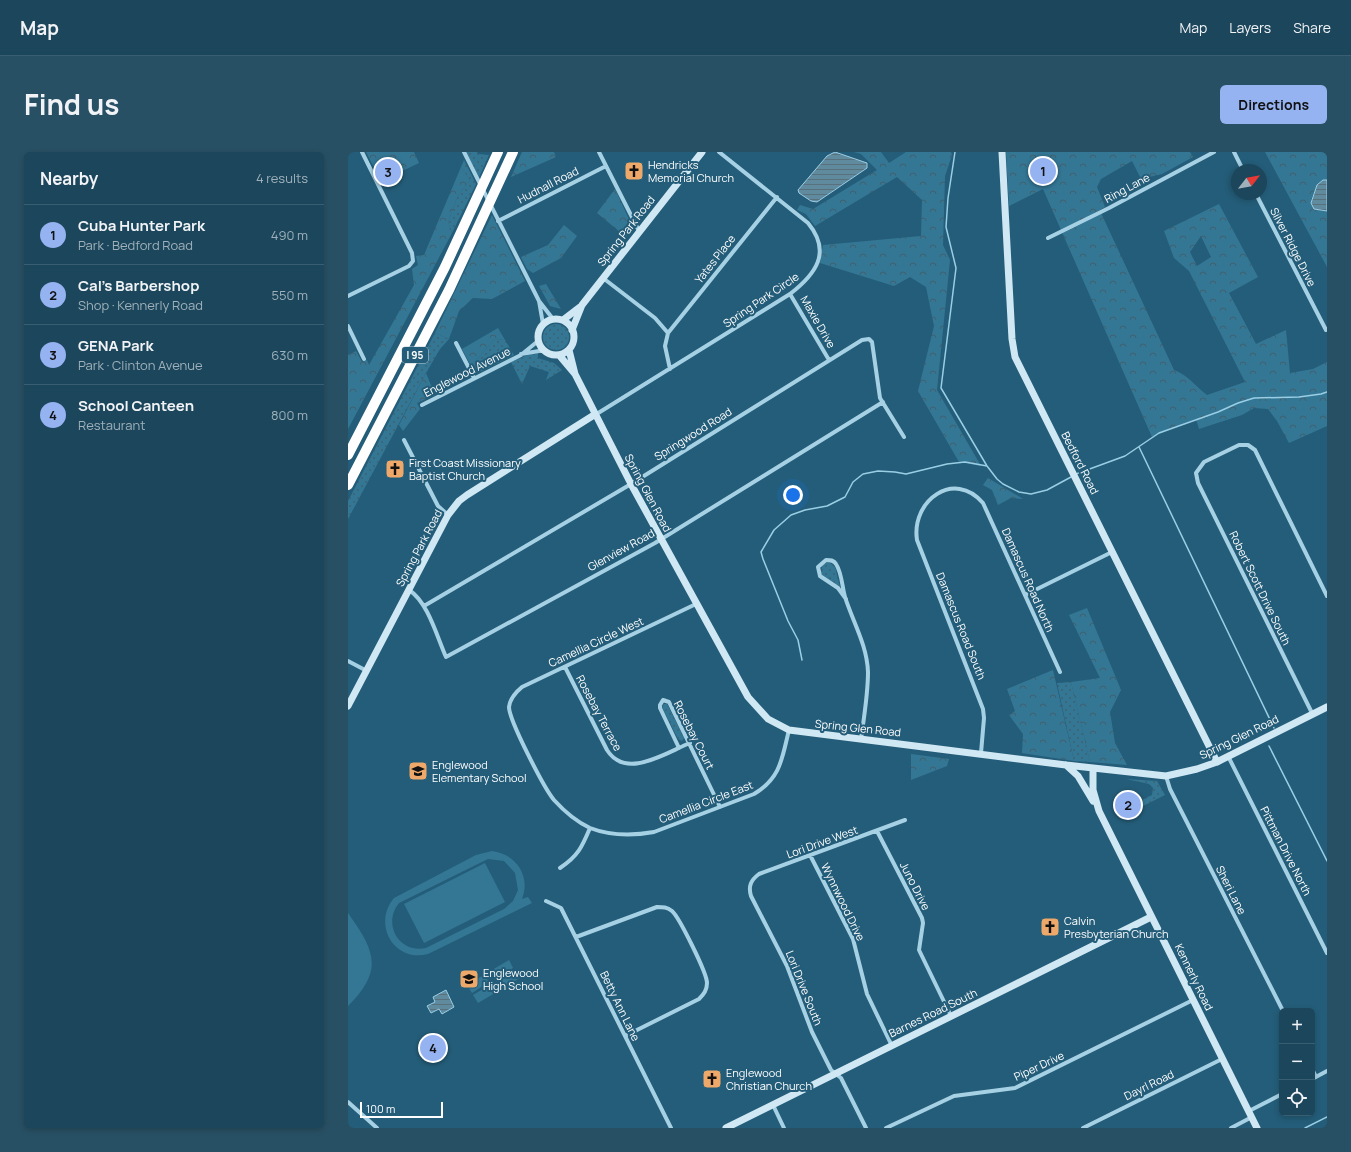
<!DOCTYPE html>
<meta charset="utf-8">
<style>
body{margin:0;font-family:Manrope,sans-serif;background:#285064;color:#f1f3f6}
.controls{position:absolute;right:12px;bottom:12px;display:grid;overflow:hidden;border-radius:6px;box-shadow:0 2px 6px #0003}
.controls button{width:36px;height:36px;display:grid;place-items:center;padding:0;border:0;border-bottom:1px solid #395e71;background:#1b465b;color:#f1f3f6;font:20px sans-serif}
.compass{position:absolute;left:883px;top:12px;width:36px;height:36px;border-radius:50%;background:#1b465b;box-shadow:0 2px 6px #0003;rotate:59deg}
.scale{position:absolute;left:12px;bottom:10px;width:83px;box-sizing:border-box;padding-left:4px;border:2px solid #fff;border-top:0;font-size:11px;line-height:14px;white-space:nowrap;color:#fff;-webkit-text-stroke:3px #245d79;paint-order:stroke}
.you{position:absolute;left:445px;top:343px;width:14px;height:14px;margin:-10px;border:3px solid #fff;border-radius:50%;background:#1a73e8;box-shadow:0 0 0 6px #1a73e833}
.badge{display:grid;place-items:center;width:26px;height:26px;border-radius:50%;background:#95b2f1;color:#111;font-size:13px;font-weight:700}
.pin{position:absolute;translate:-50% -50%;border:2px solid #fff;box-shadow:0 1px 4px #0006}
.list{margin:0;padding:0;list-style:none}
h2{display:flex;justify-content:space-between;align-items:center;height:52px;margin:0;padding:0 16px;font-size:17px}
h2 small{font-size:13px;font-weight:400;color:#a0b1bb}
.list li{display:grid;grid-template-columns:26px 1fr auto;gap:12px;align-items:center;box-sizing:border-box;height:60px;padding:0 16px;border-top:1px solid #395e71}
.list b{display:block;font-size:15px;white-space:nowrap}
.list p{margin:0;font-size:13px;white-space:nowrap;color:#a0b1bb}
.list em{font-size:13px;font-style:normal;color:#a0b1bb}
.icon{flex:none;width:22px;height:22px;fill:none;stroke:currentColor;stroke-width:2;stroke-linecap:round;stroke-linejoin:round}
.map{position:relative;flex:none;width:979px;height:976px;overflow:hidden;border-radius:6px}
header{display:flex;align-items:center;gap:24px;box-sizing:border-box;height:56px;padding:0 20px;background:#1b465b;border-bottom:1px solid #395e71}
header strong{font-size:19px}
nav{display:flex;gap:22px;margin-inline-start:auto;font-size:14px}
.intro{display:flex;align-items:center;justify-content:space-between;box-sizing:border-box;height:96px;padding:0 24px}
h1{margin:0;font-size:28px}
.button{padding:10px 18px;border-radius:6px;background:#95b2f1;color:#111;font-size:14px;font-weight:700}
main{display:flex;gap:24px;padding:0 24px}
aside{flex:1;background:#1b465b;border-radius:6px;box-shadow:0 2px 6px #0003}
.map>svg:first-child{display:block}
</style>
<header>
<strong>Map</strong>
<nav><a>Map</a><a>Layers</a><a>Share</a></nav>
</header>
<div class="intro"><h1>Find us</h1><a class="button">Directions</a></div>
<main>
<aside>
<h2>Nearby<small>4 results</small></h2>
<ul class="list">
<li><span class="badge">1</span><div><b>Cuba Hunter Park</b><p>Park · Bedford Road</p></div><em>490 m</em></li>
<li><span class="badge">2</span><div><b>Cal's Barbershop</b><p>Shop · Kennerly Road</p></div><em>550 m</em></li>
<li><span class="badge">3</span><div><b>GENA Park</b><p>Park · Clinton Avenue</p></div><em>630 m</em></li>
<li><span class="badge">4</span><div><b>School Canteen</b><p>Restaurant</p></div><em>800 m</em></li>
</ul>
</aside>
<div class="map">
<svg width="979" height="976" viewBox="0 0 979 976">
<defs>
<pattern id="grass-dots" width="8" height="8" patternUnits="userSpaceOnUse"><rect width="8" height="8" fill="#347795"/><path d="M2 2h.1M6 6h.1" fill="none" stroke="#415f6d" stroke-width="1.8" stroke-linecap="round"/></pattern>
<pattern id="forest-crowns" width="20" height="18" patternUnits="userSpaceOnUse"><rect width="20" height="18" fill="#347795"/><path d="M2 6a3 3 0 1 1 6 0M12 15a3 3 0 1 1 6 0" fill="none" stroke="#415f6d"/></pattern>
<pattern id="water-rules" width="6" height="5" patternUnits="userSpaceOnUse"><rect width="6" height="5" fill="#608a9e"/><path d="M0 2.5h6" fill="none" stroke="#58717d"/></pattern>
</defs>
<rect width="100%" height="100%" fill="#245d79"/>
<path fill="url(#grass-dots)" d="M118 0H129L130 2 141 3 131 25Z
M116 8 128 32 104 81 100 70 110 43 122 28 113 15Z
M195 185a13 13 0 1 1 26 0a13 13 0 1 1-26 0Z
M87 181 101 187 92 197 78 221 0 367V349Z
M147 187 157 188 166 203 130 221 126 219 123 214Z
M190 201V206L206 211 214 218 198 228 201 220 182 214 174 232 163 210 182 202Z
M481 410 487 415 492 435 473 422 474 413Z
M723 530 742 610 726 609 709 531Z
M316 552H319L336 586 334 589 330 587 314 555Z
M778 627 809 629 817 643 789 657 786 652 804 643 805 636 801 632Z"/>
<path fill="url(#forest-crowns)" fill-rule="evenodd" d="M18 0H66L71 11 33 29Z
M174 0H206L208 5 163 25Z
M506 0H533L541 11 558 0H603L604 3 597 24 595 93 602 108 589 238 633 314 611 310 570 239 586 174 578 135 562 125 546 134 472 111 475 93 573 84 574 48 549 25 467 74 458 62 449 58 452 53 465 57 529 18 513 2Z
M658 0H842L845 5 814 22 793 27 784 9 753 27 749 35 757 55 722 75 753 61 826 218C840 223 847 234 859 243L897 230 841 119 826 106 816 79 871 52 910 125 881 141 908 192 938 178 942 221 965 217 979 210V274L941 291 929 269 920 257 906 256 894 263 851 277 848 267 804 285 695 37 661 54ZM853 84 863 105 849 114 842 100Z
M917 0H979V28H975L969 33 963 48 970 58 979 59V115Z
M113 15 122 28 110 43 100 70 104 81 0 277V203L8 199 14 210 19 208 21 213 66 133 64 117 70 113 68 104 76 103Z
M267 37 284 74 278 85 249 61Z
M144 63 177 129 144 147 125 146 111 159 101 187 87 181Z
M216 73 229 84 213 106 185 121 179 117 173 105 200 93Z
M198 132 213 157 202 154 191 134Z
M150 176 157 188 147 187 123 214 114 197Z
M78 221 87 243 69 251 72 257 55 279 51 273Z
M640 326 675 347 663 346 650 353 644 338 635 333Z
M739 456 773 538 762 560 767 591 779 613 742 610 723 530 752 526 721 463Z
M705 518 726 609 674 601 675 582 661 563 667 559 659 537Z
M563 602 601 607 599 614 563 628Z"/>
<path fill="#347795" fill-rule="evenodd" d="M144 699C168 702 183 724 174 747L180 745 184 751 80 802C46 811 24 772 46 746L128 703ZM140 707 156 709 167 721 170 738 165 749 156 757 78 796C51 802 34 772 51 751Z
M137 711 157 750 76 791 56 752Z
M0 761C27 799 36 818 0 854Z
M161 808 165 816 149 826 144 818Z
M167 818 172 826 155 836 150 828Z
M136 823 141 830 124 841 119 833Z
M142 833 147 841 130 851 125 843Z"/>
<path fill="url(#water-rules)" stroke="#9acee5" d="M487 0 519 11V16L469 50 463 49 451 41 450 38 479 4Z
M975 28H979V59L966 57 963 51 969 33Z
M98 838 106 855 94 862 91 857 83 861 79 854 87 850 85 845Z"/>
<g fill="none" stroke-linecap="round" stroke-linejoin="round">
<path stroke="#9acee5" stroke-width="1.5" d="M607 0 600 46 598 75 608 116 593 236 639 314 649 327 655 332 671 340 683 342 699 338 723 325
M791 295 926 576
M728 322 777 304 811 281 870 260 890 251 906 246 951 245 973 242 979 240
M454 508 450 488 440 469 415 407 413 400 426 378 443 363 457 358 479 354 497 345 505 330 515 322 530 319 547 320 558 322 599 312 617 310 639 314
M921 594 979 709
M957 976 979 965"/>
<path stroke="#a6d1e4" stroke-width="4" d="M116 0 191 149 205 167
M251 0 291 79
M886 0 895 18
M908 42 978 178 979 177
M150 69 258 14
M700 86 761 56 866 0
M255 126 307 166 320 181
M442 142 481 208
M0 144 61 114 65 109 64 101 14 0
M191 149 195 172
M0 174 16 207
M108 191 126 226
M173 202 191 199H196
M322 217 317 194 320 181 429 45
M74 253 173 203 190 189
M247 263 442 142C468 122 484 100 460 71L371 0
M56 288 90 354 100 363
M61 438C80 450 89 485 98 505L307 391 535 250
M677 443 764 400
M498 447 490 436 472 424 470 415 478 408C482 408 486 408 488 412 494 421 494 435 497 445 505 470 519 493 520 520 520 542 516 565 513 587
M348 452 174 535C168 540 162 546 161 555 161 568 196 636 206 648 216 659 229 670 242 676 263 684 284 684 306 680L406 642C433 626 434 606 441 578
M76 454 283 332 514 188 521 187 524 190 532 246 556 285
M0 509 19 519
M217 515 259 598C278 628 317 601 342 591
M964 561 850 331 848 321 856 310 891 293H900L907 298 979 444
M331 596 312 556V553L315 548 321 550 372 655
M633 601 636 566 635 557 569 388C563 349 606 317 635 351L712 520
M880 604 979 801
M818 624 822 637 935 859
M529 679 574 766 575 771 571 798 603 864
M462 703 505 787 519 842 544 894
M212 716C230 704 234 695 242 676
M198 749 213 756 323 976
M228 785 309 755C315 755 319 755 324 759 331 765 359 821 359 831 359 838 356 842 351 847L277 884
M964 917 968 925
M964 927 979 919
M0 950 29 976
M425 953 436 976
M901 959 934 942
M518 976 493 926 483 918 464 880 439 814 403 744C400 734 403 728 411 722L557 668
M538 976 606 944 667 936 845 848
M735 976 874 907
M883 976 904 965"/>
<path stroke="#cfe8f4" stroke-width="7" d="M654 0 664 187 667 205 869 610
M190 185a18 18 0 1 1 36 0a18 18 0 1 1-36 0Z
M215 168 232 155
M224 178 234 153 354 0
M221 198 227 222
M211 203 227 222 283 332 400 545 420 567 441 578 718 613 818 624 849 617 869 610 979 555
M0 554 100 363 111 349 119 343 246 263
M718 613 730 624 745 649
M745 616V638L751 659 909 976
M378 976 803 765"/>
<path stroke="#fff" stroke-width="10" d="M0 303 97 115 150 0
M0 333 101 138 165 0"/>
</g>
<defs>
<g id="church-square" transform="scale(1)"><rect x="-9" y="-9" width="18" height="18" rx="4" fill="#eea96a" stroke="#245d79"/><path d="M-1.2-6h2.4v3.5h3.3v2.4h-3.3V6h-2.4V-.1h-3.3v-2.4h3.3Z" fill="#111"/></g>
<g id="school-square" transform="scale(1)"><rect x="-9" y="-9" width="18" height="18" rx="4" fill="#eea96a" stroke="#245d79"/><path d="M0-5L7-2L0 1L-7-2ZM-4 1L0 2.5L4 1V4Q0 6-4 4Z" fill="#111"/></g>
</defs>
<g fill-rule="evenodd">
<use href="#church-square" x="286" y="19"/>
<use href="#church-square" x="47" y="317"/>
<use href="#school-square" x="70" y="619"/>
<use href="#church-square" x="702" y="775"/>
<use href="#school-square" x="121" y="827"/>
<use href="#church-square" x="364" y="927"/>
</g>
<g text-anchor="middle" stroke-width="4" stroke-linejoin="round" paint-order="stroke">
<rect fill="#245d79" stroke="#bdced7" stroke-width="1" x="54" y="195" width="26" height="16" rx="3"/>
<g font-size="10" font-weight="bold" fill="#fff">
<text x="67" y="207">I 95</text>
</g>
<g font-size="11" fill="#fff" stroke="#245d79" text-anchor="start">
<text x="300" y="17">Hendricks<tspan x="300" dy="13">Memorial Church</tspan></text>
<text x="61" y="315">First Coast Missionary<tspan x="61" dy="13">Baptist Church</tspan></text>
<text x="84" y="617">Englewood<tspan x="84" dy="13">Elementary School</tspan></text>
<text x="716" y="773">Calvin<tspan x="716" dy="13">Presbyterian Church</tspan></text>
<text x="135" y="825">Englewood<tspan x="135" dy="13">High School</tspan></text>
<text x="378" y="925">Englewood<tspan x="378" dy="13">Christian Church</tspan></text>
</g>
<g font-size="11" fill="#fff" stroke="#245d79">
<text transform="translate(200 33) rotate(-27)" y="4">Hudnall Road</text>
<text transform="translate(779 36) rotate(-28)" y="4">Ring Lane</text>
<text transform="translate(278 79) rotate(-52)" y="4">Spring Park Road</text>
<text transform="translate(945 95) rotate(63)" y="4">Silver Ridge Drive</text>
<text transform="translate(367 107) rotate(-52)" y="4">Yates Place</text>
<text transform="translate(413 148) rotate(-34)" y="4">Spring Park Circle</text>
<text transform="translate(470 170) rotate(60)" y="4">Maxie Drive</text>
<text transform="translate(119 220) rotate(-27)" y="4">Englewood Avenue</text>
<text transform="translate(345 282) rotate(-32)" y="4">Springwood Road</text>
<text transform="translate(732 311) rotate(63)" y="4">Bedford Road</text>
<text transform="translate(300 341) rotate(62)" y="4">Spring Glen Road</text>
<text transform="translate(71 396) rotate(-62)" y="4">Spring Park Road</text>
<text transform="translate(273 398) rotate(-29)" y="4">Glenview Road</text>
<text transform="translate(680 428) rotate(66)" y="4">Damascus Road North</text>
<text transform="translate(912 436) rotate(64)" y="4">Robert Scott Drive South</text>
<text transform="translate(613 474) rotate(68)" y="4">Damascus Road South</text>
<text transform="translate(248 490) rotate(-25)" y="4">Camellia Circle West</text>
<text transform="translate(251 561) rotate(62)" y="4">Rosebay Terrace</text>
<text transform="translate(510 576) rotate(6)" y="4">Spring Glen Road</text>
<text transform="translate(346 583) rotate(63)" y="4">Rosebay Court</text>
<text transform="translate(891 585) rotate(-26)" y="4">Spring Glen Road</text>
<text transform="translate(358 650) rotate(-21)" y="4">Camellia Circle East</text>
<text transform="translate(474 690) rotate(-20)" y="4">Lori Drive West</text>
<text transform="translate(938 699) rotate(63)" y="4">Pittman Drive North</text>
<text transform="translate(567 734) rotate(63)" y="4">Juno Drive</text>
<text transform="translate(883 738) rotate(63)" y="4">Sheri Lane</text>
<text transform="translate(495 750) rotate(64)" y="4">Wynnwood Drive</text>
<text transform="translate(846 825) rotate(64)" y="4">Kennerly Road</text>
<text transform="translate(456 836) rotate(68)" y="4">Lori Drive South</text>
<text transform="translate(272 854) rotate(64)" y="4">Betty Ann Lane</text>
<text transform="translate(585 861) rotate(-26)" y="4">Barnes Road South</text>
<text transform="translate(691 914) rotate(-25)" y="4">Piper Drive</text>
<text transform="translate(801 933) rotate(-26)" y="4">Dayrl Road</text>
</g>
</g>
</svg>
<div class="controls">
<button>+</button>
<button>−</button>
<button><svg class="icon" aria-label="locate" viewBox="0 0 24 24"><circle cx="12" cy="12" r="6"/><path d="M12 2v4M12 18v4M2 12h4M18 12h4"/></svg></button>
</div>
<svg class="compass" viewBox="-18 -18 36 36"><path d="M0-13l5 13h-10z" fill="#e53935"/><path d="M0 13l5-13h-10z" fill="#a0b1bb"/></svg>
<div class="scale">100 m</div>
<div class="you"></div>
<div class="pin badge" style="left:695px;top:19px">1</div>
<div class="pin badge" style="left:780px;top:653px">2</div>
<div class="pin badge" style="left:40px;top:20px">3</div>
<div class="pin badge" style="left:85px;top:896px">4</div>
</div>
</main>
